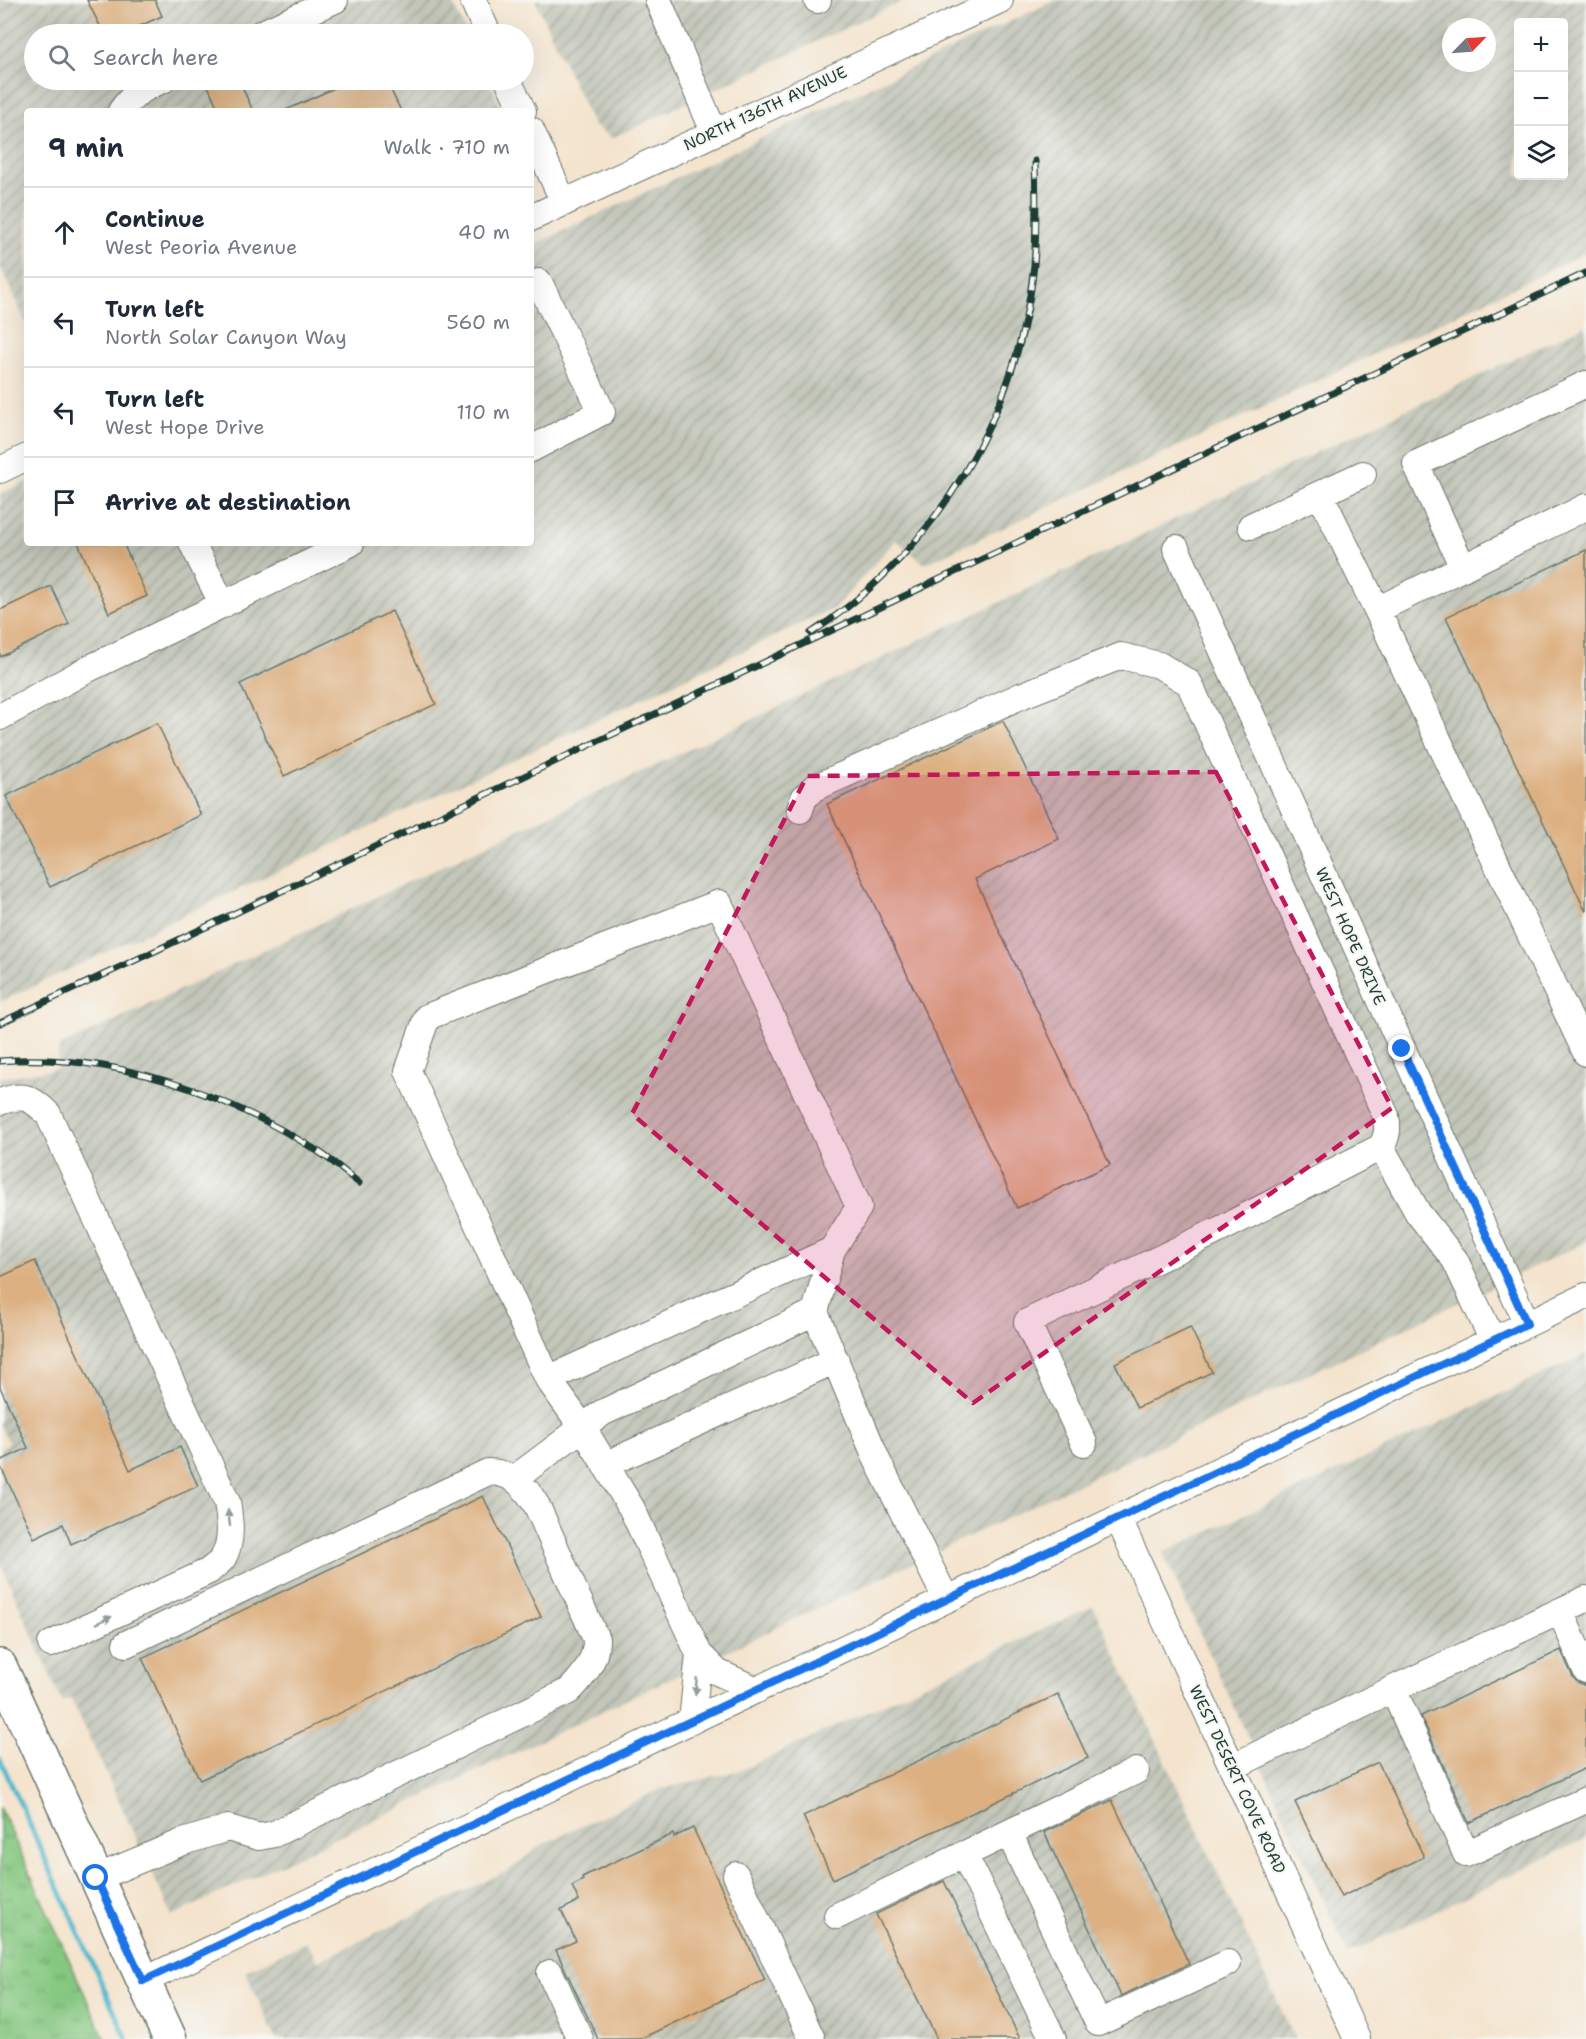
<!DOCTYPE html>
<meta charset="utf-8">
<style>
body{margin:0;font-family:"Shantell Sans",sans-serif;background:#f2f2f3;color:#1f2937}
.controls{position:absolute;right:18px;top:18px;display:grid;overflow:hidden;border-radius:6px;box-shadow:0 6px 24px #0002}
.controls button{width:54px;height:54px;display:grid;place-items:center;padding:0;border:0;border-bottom:2px solid #e0e1e3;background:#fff;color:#1f2937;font:30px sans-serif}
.compass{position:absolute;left:1442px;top:18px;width:54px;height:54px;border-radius:50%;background:#fff;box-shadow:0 6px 24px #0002;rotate:65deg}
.stop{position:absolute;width:18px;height:18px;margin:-14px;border:4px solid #1a73e8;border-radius:50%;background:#fff}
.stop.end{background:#1a73e8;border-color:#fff;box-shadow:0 2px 6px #0008}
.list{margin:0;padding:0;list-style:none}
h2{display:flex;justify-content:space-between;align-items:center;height:78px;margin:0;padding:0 24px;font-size:26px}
h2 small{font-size:20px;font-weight:400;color:#747a83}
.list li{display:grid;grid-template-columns:39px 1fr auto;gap:18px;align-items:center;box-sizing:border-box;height:90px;padding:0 24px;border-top:2px solid #e0e1e3}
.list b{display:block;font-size:22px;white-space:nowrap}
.list p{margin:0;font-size:20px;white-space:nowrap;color:#747a83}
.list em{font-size:20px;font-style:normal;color:#747a83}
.icon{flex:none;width:33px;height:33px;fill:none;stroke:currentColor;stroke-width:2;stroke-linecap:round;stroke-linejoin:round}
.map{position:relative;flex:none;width:1586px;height:2039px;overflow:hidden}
.search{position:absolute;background:#fff;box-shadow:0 6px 24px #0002;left:24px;top:24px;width:510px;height:66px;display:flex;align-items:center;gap:15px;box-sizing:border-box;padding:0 21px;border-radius:33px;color:#747a83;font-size:22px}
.panel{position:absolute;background:#fff;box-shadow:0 6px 24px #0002;left:24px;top:108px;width:510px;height:438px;border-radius:6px}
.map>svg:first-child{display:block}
</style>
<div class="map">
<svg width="1586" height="2039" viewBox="0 0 1586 2039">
<defs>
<pattern id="industrial-furrows" width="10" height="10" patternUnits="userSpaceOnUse" patternTransform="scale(1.5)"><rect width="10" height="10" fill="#c3c6b9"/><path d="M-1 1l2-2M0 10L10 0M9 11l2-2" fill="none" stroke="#9ea297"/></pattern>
<pattern id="grass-tufts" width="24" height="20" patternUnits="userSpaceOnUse" patternTransform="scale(1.5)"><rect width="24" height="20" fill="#85c780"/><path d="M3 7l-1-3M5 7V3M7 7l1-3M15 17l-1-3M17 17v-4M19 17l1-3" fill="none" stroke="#6ca36a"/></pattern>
</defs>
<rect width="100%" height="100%" fill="#f6f6f2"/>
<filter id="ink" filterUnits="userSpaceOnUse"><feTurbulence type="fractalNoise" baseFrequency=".0167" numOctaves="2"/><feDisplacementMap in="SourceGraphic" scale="12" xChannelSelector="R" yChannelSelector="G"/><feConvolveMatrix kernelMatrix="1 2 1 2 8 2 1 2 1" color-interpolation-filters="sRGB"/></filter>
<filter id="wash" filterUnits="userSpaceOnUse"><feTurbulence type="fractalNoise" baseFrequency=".008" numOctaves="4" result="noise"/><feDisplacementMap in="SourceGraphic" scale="24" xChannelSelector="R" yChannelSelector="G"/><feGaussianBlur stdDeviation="1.35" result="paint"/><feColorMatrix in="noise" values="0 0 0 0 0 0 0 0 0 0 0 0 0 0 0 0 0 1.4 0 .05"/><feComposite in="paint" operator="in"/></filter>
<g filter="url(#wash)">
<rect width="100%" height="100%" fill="#f4e4ce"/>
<path fill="url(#industrial-furrows)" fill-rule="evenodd" d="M0 0H451L467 34H34V80H488L502 111H27V325L0 266Z
M535 0H905L612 138 593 125Z
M1056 0H1586V253L1242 417 925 564 896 540 834 608 0 1002V494L27 482V543H531V246ZM1518 22H1564V176H1518ZM1451 27H1487V63H1451Z
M1586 325V1242L172 1916 71 1698 62 1702 0 1562V1448L9 1444 0 1425V1078L57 1069 59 1047Z
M1586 1354V1838L1348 1954 1163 1553Z
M1093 1606 1295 2039H276L245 1971 306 1942 318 1961 509 1870 543 1844 661 1789 742 1770Z"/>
<path fill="url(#grass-tufts)" stroke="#52825a" stroke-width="1.5" d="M0 1807 105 2039H0Z"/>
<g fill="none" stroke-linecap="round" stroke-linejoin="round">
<path stroke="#4eb7cc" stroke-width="5" d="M0 1759 127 2039"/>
</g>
<g id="blocks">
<path fill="#ddb081" d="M87 0H155L162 16 122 34H104Z
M223 80H239L253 111H219L208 86Z
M352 80H386L401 111H284Z
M78 543H123L147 596 109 613Z
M1586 550V912L1446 617Z
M51 586 69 624 0 657V610Z
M392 611 436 704 284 776 240 684Z
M1003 721 1059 839 975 879 1110 1165 1017 1208 827 804Z
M157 723 201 815 50 887 6 796Z
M35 1261 130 1470 180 1447 198 1486 71 1544 63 1524 34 1538 0 1465V1461L28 1448 0 1387V1277Z
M1190 1327 1212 1372 1137 1408 1115 1363Z
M483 1496 541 1617 200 1780 142 1658Z
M1561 1650 1573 1677 1577 1682 1586 1686V1768L1469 1823 1421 1716Z
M1058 1694 1088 1758 833 1879 803 1816Z
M1378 1762 1424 1857 1341 1897 1295 1802Z
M1112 1800 1189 1964 1121 1996 1044 1832Z
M693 1828 765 1980 640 2039H598L556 1950 576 1941 561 1910 579 1901 572 1886 583 1880 582 1877 673 1834 674 1837Z
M944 1881 1020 2039H937L876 1914Z"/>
</g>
</g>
<g filter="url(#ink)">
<use href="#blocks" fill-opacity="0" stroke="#6a776a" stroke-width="1.5"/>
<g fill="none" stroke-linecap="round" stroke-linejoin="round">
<g stroke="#6a776a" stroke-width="28">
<path id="minor" d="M473 0 488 34
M658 0 714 132
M817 0H818
M260 34 335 0
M508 80 523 111
M121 111C132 95 145 87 163 80
M531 130 564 203
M531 218 1000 0
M531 449 602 412 539 282
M0 470 27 457
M1320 494 1377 610
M1586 507 1377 610 1586 1053
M1251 526 1363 474
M192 543 223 605
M1176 548 1527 1324
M1463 568 1416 464 1586 384
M0 717 88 669 351 543
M800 810 804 798 814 788 1023 695 1121 656 1159 665 1189 683 1386 1116C1388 1128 1388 1136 1381 1147L1221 1229 1027 1322 1084 1443
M0 1102C23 1093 31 1097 48 1114L227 1502C230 1520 233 1541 223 1558 220 1563 213 1567 209 1571L51 1644
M1381 1147 1418 1213 1455 1260 1493 1341
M815 1312 832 1250
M548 1379 832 1250 859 1207 719 903 427 1017 408 1071 548 1379 583 1428 632 1509 699 1654
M605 1465 836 1360
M514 1479 602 1413 815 1312 877 1460 946 1599
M1118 1518 1357 2039
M1560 1611 1586 1670
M1393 1689 1466 1854 1586 1800
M692 1721 699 1654 717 1672 757 1690
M1232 1767 1393 1689 1586 1599
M1009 1833 1098 2023 1228 1963
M964 1854 1053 2039
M736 1875 812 2039
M96 1878 180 1843 228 1828 259 1837 274 1834 569 1691C583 1677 597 1660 596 1639L537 1506C525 1486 513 1472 488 1472L126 1644
M837 1916 1136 1771
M550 1973 580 2039
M143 1981 1586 1296"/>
</g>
<g stroke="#6a776a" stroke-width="36">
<path id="major" d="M0 1666 170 2039"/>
</g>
<use href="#minor" stroke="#fff" stroke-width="26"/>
<use href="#major" stroke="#fff" stroke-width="33"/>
<g stroke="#1f3d34" stroke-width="7">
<path id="rail" d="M811 633C935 553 1019 413 1034 265 1037 231 1036 196 1035 161
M0 1023 157 950 1586 273
M0 1061C111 1052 226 1093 319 1152 333 1161 346 1173 359 1183"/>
</g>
<use href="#rail" stroke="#f6f6f2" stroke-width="4.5" stroke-dasharray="14" stroke-linecap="butt"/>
</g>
<defs><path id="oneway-solid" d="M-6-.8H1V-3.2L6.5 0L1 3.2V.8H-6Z" transform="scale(1.5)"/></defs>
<g fill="#8f9e9a">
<use href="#oneway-solid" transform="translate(229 1518) rotate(-97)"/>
<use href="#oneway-solid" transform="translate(104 1620) rotate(-25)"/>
<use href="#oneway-solid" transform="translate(696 1686) rotate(95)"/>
</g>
</g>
<g fill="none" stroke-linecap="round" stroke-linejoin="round" filter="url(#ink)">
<path stroke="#1a73e8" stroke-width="8" d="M96 1878 143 1981 1527 1324 1402 1049"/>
</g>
<path fill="#c2185b" fill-opacity="0.2" stroke="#c2185b" stroke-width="4.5" stroke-dasharray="12 8" stroke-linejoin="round" d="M1216 772 1392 1108 973 1403 632 1114 807 776Z"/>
<g text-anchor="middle" stroke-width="4.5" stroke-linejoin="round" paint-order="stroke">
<g font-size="16" fill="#1f3d34" stroke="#f6f6f2">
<text transform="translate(765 108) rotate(-25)" y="6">NORTH 136TH AVENUE</text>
<text transform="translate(1351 936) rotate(66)" y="6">WEST HOPE DRIVE</text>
<text transform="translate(1238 1779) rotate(65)" y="6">WEST DESERT COVE ROAD</text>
</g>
</g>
</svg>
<div class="controls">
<button>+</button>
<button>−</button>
<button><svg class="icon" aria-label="layers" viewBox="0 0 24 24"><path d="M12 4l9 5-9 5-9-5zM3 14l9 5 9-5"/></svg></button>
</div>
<svg class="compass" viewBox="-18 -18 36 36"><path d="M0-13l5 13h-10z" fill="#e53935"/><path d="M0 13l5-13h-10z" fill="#747a83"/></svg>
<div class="stop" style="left:96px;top:1878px"></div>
<div class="stop end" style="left:1402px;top:1049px"></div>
<div class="search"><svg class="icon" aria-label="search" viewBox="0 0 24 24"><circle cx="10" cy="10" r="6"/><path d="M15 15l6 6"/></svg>Search here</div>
<section class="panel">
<h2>9 min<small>Walk · 710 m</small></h2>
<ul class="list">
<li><svg class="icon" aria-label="ahead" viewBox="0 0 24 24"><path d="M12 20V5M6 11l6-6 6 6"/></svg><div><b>Continue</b><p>West Peoria Avenue</p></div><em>40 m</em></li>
<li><svg class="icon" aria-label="left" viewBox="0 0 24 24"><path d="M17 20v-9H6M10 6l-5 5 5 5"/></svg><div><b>Turn left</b><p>North Solar Canyon Way</p></div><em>560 m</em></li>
<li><svg class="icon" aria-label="left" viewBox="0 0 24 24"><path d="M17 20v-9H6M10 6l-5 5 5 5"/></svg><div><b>Turn left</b><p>West Hope Drive</p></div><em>110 m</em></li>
<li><svg class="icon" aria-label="arrive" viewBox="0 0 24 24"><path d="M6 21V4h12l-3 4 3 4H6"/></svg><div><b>Arrive at destination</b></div></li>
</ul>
</section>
</div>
